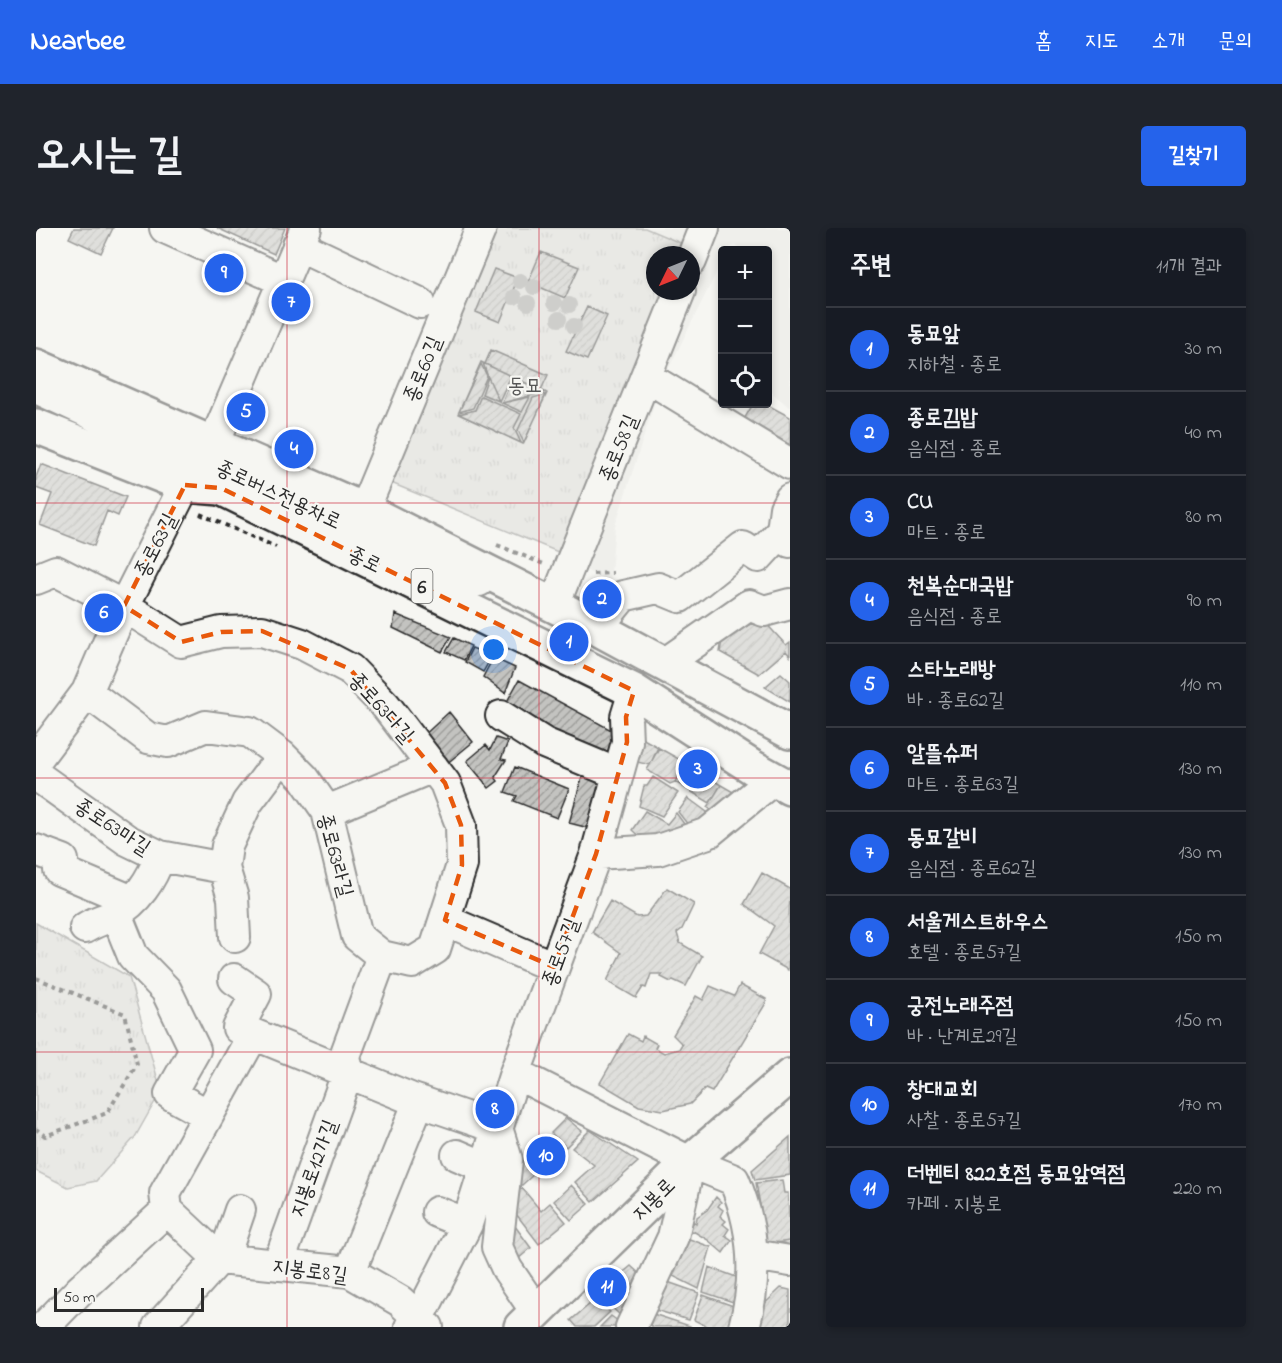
<!DOCTYPE html>
<html lang="ko">
<meta charset="utf-8">
<style>
body{margin:0;font-family:"Indie Flower","Poor Story",sans-serif;background:#20242c;color:#f1f3f6}
.controls{position:absolute;right:18px;top:18px;display:grid;overflow:hidden;border-radius:6px;box-shadow:0 3px 9px #0003}
.controls button{width:54px;height:54px;display:grid;place-items:center;padding:0;border:0;border-bottom:2px solid #363941;background:#171b24;color:#f1f3f6;font:30px sans-serif}
.compass{position:absolute;left:610px;top:18px;width:54px;height:54px;border-radius:50%;background:#171b24;box-shadow:0 3px 9px #0003;rotate:227deg}
.scale{position:absolute;left:18px;bottom:15px;width:150px;box-sizing:border-box;padding-left:6px;border:3px solid #2b2b2b;border-top:0;font-size:16px;line-height:21px;white-space:nowrap;color:#2b2b2b;-webkit-text-stroke:4px #f6f6f2;paint-order:stroke}
.you{position:absolute;left:458px;top:422px;width:21px;height:21px;margin:-15px;border:4px solid #fff;border-radius:50%;background:#1a73e8;box-shadow:0 0 0 9px #1a73e833}
.badge{display:grid;place-items:center;width:39px;height:39px;border-radius:50%;background:#2563eb;color:#fff;font-size:20px;font-weight:700}
.pin{position:absolute;translate:-50% -50%;border:3px solid #fff;box-shadow:0 2px 6px #0006}
.list{margin:0;padding:0;list-style:none}
h2{display:flex;justify-content:space-between;align-items:center;height:78px;margin:0;padding:0 24px;font-size:26px}
h2 small{font-size:20px;font-weight:400;color:#9ea1a6}
.list li{display:grid;grid-template-columns:39px 1fr auto;gap:18px;align-items:center;box-sizing:border-box;height:84px;padding:0 24px;border-top:2px solid #363941}
.list b{display:block;font-size:22px;white-space:nowrap}
.list p{margin:0;font-size:20px;white-space:nowrap;color:#9ea1a6}
.list em{font-size:20px;font-style:normal;color:#9ea1a6}
.icon{flex:none;width:33px;height:33px;fill:none;stroke:currentColor;stroke-width:2;stroke-linecap:round;stroke-linejoin:round}
.map{position:relative;flex:none;width:754px;height:1099px;overflow:hidden;border-radius:6px}
header{display:flex;align-items:center;gap:36px;box-sizing:border-box;height:84px;padding:0 30px;background:#2563eb;color:#fff}
header strong{font-size:28px}
nav{display:flex;gap:33px;margin-inline-start:auto;font-size:21px}
.intro{display:flex;align-items:center;justify-content:space-between;box-sizing:border-box;height:144px;padding:0 36px}
h1{margin:0;font-size:42px}
.button{padding:15px 27px;border-radius:6px;background:#2563eb;color:#fff;font-size:21px;font-weight:700}
main{display:flex;gap:36px;padding:0 36px}
aside{flex:1;background:#171b24;border-radius:6px;box-shadow:0 3px 9px #0003}
.map>svg:first-child{display:block}
</style>
<header>
<strong>Nearbee</strong>
<nav><a>홈</a><a>지도</a><a>소개</a><a>문의</a></nav>
</header>
<div class="intro"><h1>오시는 길</h1><a class="button">길찾기</a></div>
<main>
<div class="map">
<svg width="754" height="1099" viewBox="0 0 754 1099">
<defs>
<pattern id="park-tufts" width="24" height="20" patternUnits="userSpaceOnUse" patternTransform="scale(1.5)"><rect width="24" height="20" fill="#d9d9d5"/><path d="M3 7l-1-3M5 7V3M7 7l1-3M15 17l-1-3M17 17v-4M19 17l1-3" fill="none" stroke="#babab7"/></pattern>
<pattern id="building-hatch" width="6" height="6" patternUnits="userSpaceOnUse" patternTransform="scale(1.5)"><rect width="6" height="6" fill="#c3c3c0"/><path d="M-1 1l2-2M0 6l6-6M5 7l2-2" fill="none" stroke="#9f9f9c"/></pattern>
</defs>
<rect width="100%" height="100%" fill="#f6f6f2"/>
<filter id="ink" filterUnits="userSpaceOnUse"><feTurbulence type="fractalNoise" baseFrequency=".0167" numOctaves="2"/><feDisplacementMap in="SourceGraphic" scale="12" xChannelSelector="R" yChannelSelector="G"/><feConvolveMatrix kernelMatrix="1 2 1 2 8 2 1 2 1" color-interpolation-filters="sRGB"/></filter>
<g filter="url(#ink)">
<path fill="#e7e7e3" d="M609 0H754V180L732 161V87L735 83 732 76V22H703L700 17 686 22V33L624 158 579 298 574 357 522 324 630 63H655V27L649 17Z"/>
<path fill="url(#park-tufts)" stroke="#828280" stroke-width="1.5" d="M452 0H609L649 17 645 27H619V63H630L522 324 348 252Z
M0 695 93 749 125 863 99 909 60 953 32 959 0 943Z"/>
<path fill="url(#building-hatch)" stroke="#2b2b2b" stroke-width="1.5" d="M38 0H77L65 25 33 10Z
M181 0H249L238 26Z
M505 24 543 39 529 70 492 54Z
M458 41 482 50 464 94 440 84Z
M551 79 571 88 551 132 530 123Z
M455 122 512 147 505 162 449 136Z
M445 134 511 165 487 216 422 186Z
M447 135 475 148 463 173 452 149Z
M445 136 451 148 437 180 423 184Z
M452 149 463 173 446 166Z
M477 149 505 162 509 164 466 175Z
M510 166 488 215 482 202 497 170Z
M445 168 485 186 478 200 485 215 423 186 439 182Z
M494 169 486 184 466 175Z
M717 176H730L754 189V220L707 193Z
M5 236 90 269 82 288 71 283 58 318 4 297 16 266 0 260V249Z
M359 386 415 409 406 424 357 400Z
M725 390 750 417 754 414V428L750 423 723 446 684 424 686 412Z
M418 410 435 418 428 432 410 424Z
M436 420 456 428 447 444 429 434Z
M457 430 479 440 469 465 447 449Z
M745 445 754 453V474L729 459Z
M483 452 581 505 570 532 468 479Z
M413 484 437 514 409 537 384 511Z
M604 509 622 519 614 537 601 534Z
M460 510 472 514 465 531 470 532 459 549 462 553 453 560 431 533 450 517 454 522Z
M623 520 650 535 639 554 634 556 611 542Z
M650 535 685 557 674 575 639 554Z
M479 539 533 561 521 590 478 573 481 568 469 564Z
M547 546 576 555 561 602 533 595Z
M617 549 642 565 626 588 603 578 608 558H611Z
M685 557 699 565 685 588 671 579Z
M652 570 675 587 656 602 642 584Z
M609 583 631 596 640 585 654 604 610 615 596 602Z
M726 645 754 661 752 742 723 726 738 698 708 676Z
M631 660 658 676 646 701 641 705 644 715 666 728 650 758 637 752 635 754 625 749 627 746H615L610 760 607 759 600 770 571 753 585 725 556 704 574 673 601 689 610 688Z
M704 757 730 771V775L676 864 669 861 654 876 627 882 603 878 564 855 592 806 605 813 607 808 621 816 619 820 628 825 643 821 646 816 637 807 660 768 667 772 674 758 698 768Z
M530 890 546 903 530 919 515 905Z
M554 902 602 934 557 974 539 954 558 937 536 920Z
M754 909V947L719 952 716 942Z
M506 911 526 924 516 943 495 932Z
M477 917 498 946 486 957 476 956Z
M746 952 748 965H752L754 1013 731 1016 720 955Z
M535 957 553 976 535 992 518 973Z
M486 960 505 983 514 975 530 994 503 1016 471 974Z
M680 969 685 974 682 978 687 982 684 988 690 993 687 996 693 1001 689 1007 696 1012 687 1025 672 1012 657 1003 654 1006 651 1002 658 994 660 995 661 989 671 982Z
M479 998 495 1020 475 1037 470 1006Z
M648 1009 675 1019 663 1061 631 1045Z
M595 1038 607 1049 602 1061 595 1055 587 1063 577 1053Z
M673 1039 703 1050 700 1075 667 1064Z
M626 1052 663 1065 653 1092 616 1081Z
M579 1055 587 1063 593 1057 601 1064 586 1089 564 1068Z
M745 1060 754 1062V1099H719L717 1087Z
M667 1067 700 1079 692 1099H672L658 1092Z
M561 1070 574 1084 558 1099H541L535 1092Z
M617 1086 654 1098 653 1099H617L614 1097Z
M575 1088 589 1098 588 1099H564Z"/>
<g fill="none" stroke-linecap="round" stroke-linejoin="round">
<g stroke="#2b2b2b" stroke-width="34">
<path id="minor" d="M129 0 246 52
M262 17 384 75
M655 33 668 0
M611 149 754 236
M0 160 54 185 148 239
M131 207 192 245 411 342 443 353
M181 217 184 201 270 0
M754 271 749 280 746 303 754 314
M328 282 445 0
M0 351 20 343 88 378 145 414 185 404 226 403 266 416 314 441 350 478 409 555 425 597 426 637 399 721 376 735 346 728 321 708 291 583 268 550 246 528 214 504 170 498 132 514 112 510 51 464
M518 377 644 63
M561 400 587 368 622 360 644 369 707 319 722 329 746 303
M628 436 713 377 728 383 754 376
M465 488 508 515 582 546
M0 532 51 464 88 378 149 257
M0 547 91 612 124 628 188 640
M291 583 397 539
M0 622 27 632 23 642 94 672
M560 626 622 622 672 605 738 551
M80 686 97 728 130 762 159 822 134 866 172 887
M409 692 518 739
M49 700C59 693 69 692 79 686 101 674 116 651 124 628
M199 709 197 670 188 640 191 618 211 575 246 528
M198 751 220 766 202 800 374 870 461 900
M312 843 309 828 346 728
M479 845 654 934 698 952C718 999 722 1049 708 1099
M462 903 471 932 461 1019 471 1041 501 1085
M421 927 449 939
M131 982 183 1031
M401 984 431 996
M717 1027 754 1033
M187 1032 204 982
M242 1037 312 843
M314 1044 383 873
M8 1099 44 1062 131 982 129 965 217 807
M122 1099 183 1031 314 1044 364 1073 392 1099
M374 1099 383 1090 431 996 479 845 560 626 591 514 590 489 598 463
M595 1099 637 1009 654 934"/>
</g>
<g stroke="#2b2b2b" stroke-width="38">
<path id="major" d="M0 138 328 282 533 385 754 504
M0 198 149 257 185 260 598 463 716 539 754 560
M485 1099 654 934 754 848"/>
</g>
<path stroke="#2b2b2b" stroke-width="4" stroke-dasharray="4.5 4.5" stroke-linecap="butt" d="M164 286 240 319
M461 317 510 337
M557 346 577 345
M0 750 89 786 101 836 71 885 9 908 0 901"/>
<use href="#minor" stroke="#f6f6f2" stroke-width="30"/>
<use href="#major" stroke="#f6f6f2" stroke-width="33"/>
</g>
<g fill="#9e9e9c">
<circle cx="484" cy="53" r="8"/>
<circle cx="498" cy="59" r="8"/>
<circle cx="478" cy="69" r="8"/>
<circle cx="492" cy="75" r="8"/>
<circle cx="518" cy="75" r="8"/>
<circle cx="533" cy="77" r="8"/>
<circle cx="523" cy="91" r="8"/>
<circle cx="538" cy="98" r="8"/>
</g>
</g>
<path d="M0 0H754V1099H0ZM149 257 185 260 598 463 590 489 591 514 560 626 518 739 409 692 426 637 425 597 409 555 314 441 226 403 185 404 145 414 88 378Z" fill="#f6f6f2" fill-opacity=".55" fill-rule="evenodd"/>
<path fill="none" stroke="#e8590c" stroke-width="4.5" stroke-dasharray="12 8" stroke-linejoin="round" d="M149 257 185 260 598 463 590 489 591 514 560 626 518 739 409 692 426 637 425 597 409 555 314 441 226 403 185 404 145 414 88 378Z"/>
<path fill="none" stroke="#d1495b" stroke-width="1.5" stroke-opacity="0.55" d="M251 0V1099M503 0V1099M0 275H754M0 550H754M0 824H754"/>
<g text-anchor="middle" stroke-width="4.5" stroke-linejoin="round" paint-order="stroke">
<rect fill="#f6f6f2" stroke="#686867" stroke-width="1.5" x="375.5" y="341" width="21" height="34" rx="4.5"/>
<g font-size="20" font-weight="bold" fill="#2b2b2b">
<text x="386" y="365">6</text>
</g>
<g font-size="21" fill="#2b2b2b" stroke="#f6f6f2">
<text transform="translate(386 141) rotate(-68)" y="7">종로60길</text>
<text transform="translate(582 220) rotate(-68)" y="7">종로58길</text>
<text transform="translate(243 266) rotate(25)" y="7">종로버스전용차로</text>
<text transform="translate(119 317) rotate(-63)" y="7">종로63길</text>
<text transform="translate(329 331) rotate(26)" y="7">종로</text>
<text transform="translate(346 479) rotate(48)" y="7">종로63다길</text>
<text transform="translate(77 598) rotate(33)" y="7">종로63마길</text>
<text transform="translate(300 627) rotate(75)" y="7">종로63라길</text>
<text transform="translate(524 724) rotate(-70)" y="7">종로57길</text>
<text transform="translate(277 940) rotate(-70)" y="7">지봉로12가길</text>
<text transform="translate(617 971) rotate(-45)" y="7">지봉로</text>
<text transform="translate(274 1042) rotate(8)" y="7">지봉로8길</text>
</g>
<g font-size="21" fill="#565656" stroke="#f6f6f2">
<text x="489" y="164">동묘</text>
</g>
</g>
</svg>
<div class="controls">
<button>+</button>
<button>−</button>
<button><svg class="icon" aria-label="locate" viewBox="0 0 24 24"><circle cx="12" cy="12" r="6"/><path d="M12 2v4M12 18v4M2 12h4M18 12h4"/></svg></button>
</div>
<svg class="compass" viewBox="-18 -18 36 36"><path d="M0-13l5 13h-10z" fill="#e53935"/><path d="M0 13l5-13h-10z" fill="#9ea1a6"/></svg>
<div class="scale">50 m</div>
<div class="you"></div>
<div class="pin badge" style="left:533px;top:414px">1</div>
<div class="pin badge" style="left:566px;top:371px">2</div>
<div class="pin badge" style="left:662px;top:541px">3</div>
<div class="pin badge" style="left:258px;top:221px">4</div>
<div class="pin badge" style="left:210px;top:184px">5</div>
<div class="pin badge" style="left:68px;top:385px">6</div>
<div class="pin badge" style="left:255px;top:74px">7</div>
<div class="pin badge" style="left:459px;top:881px">8</div>
<div class="pin badge" style="left:188px;top:45px">9</div>
<div class="pin badge" style="left:510px;top:928px">10</div>
<div class="pin badge" style="left:571px;top:1059px">11</div>
</div>
<aside>
<h2>주변<small>11개 결과</small></h2>
<ul class="list">
<li><span class="badge">1</span><div><b>동묘앞</b><p>지하철 · 종로</p></div><em>30 m</em></li>
<li><span class="badge">2</span><div><b>종로김밥</b><p>음식점 · 종로</p></div><em>40 m</em></li>
<li><span class="badge">3</span><div><b>CU</b><p>마트 · 종로</p></div><em>80 m</em></li>
<li><span class="badge">4</span><div><b>천복순대국밥</b><p>음식점 · 종로</p></div><em>90 m</em></li>
<li><span class="badge">5</span><div><b>스타노래방</b><p>바 · 종로62길</p></div><em>110 m</em></li>
<li><span class="badge">6</span><div><b>알뜰슈퍼</b><p>마트 · 종로63길</p></div><em>130 m</em></li>
<li><span class="badge">7</span><div><b>동묘갈비</b><p>음식점 · 종로62길</p></div><em>130 m</em></li>
<li><span class="badge">8</span><div><b>서울게스트하우스</b><p>호텔 · 종로57길</p></div><em>150 m</em></li>
<li><span class="badge">9</span><div><b>궁전노래주점</b><p>바 · 난계로29길</p></div><em>150 m</em></li>
<li><span class="badge">10</span><div><b>창대교회</b><p>사찰 · 종로57길</p></div><em>170 m</em></li>
<li><span class="badge">11</span><div><b>더벤티 822호점 동묘앞역점</b><p>카페 · 지봉로</p></div><em>220 m</em></li>
</ul>
</aside>
</main>
